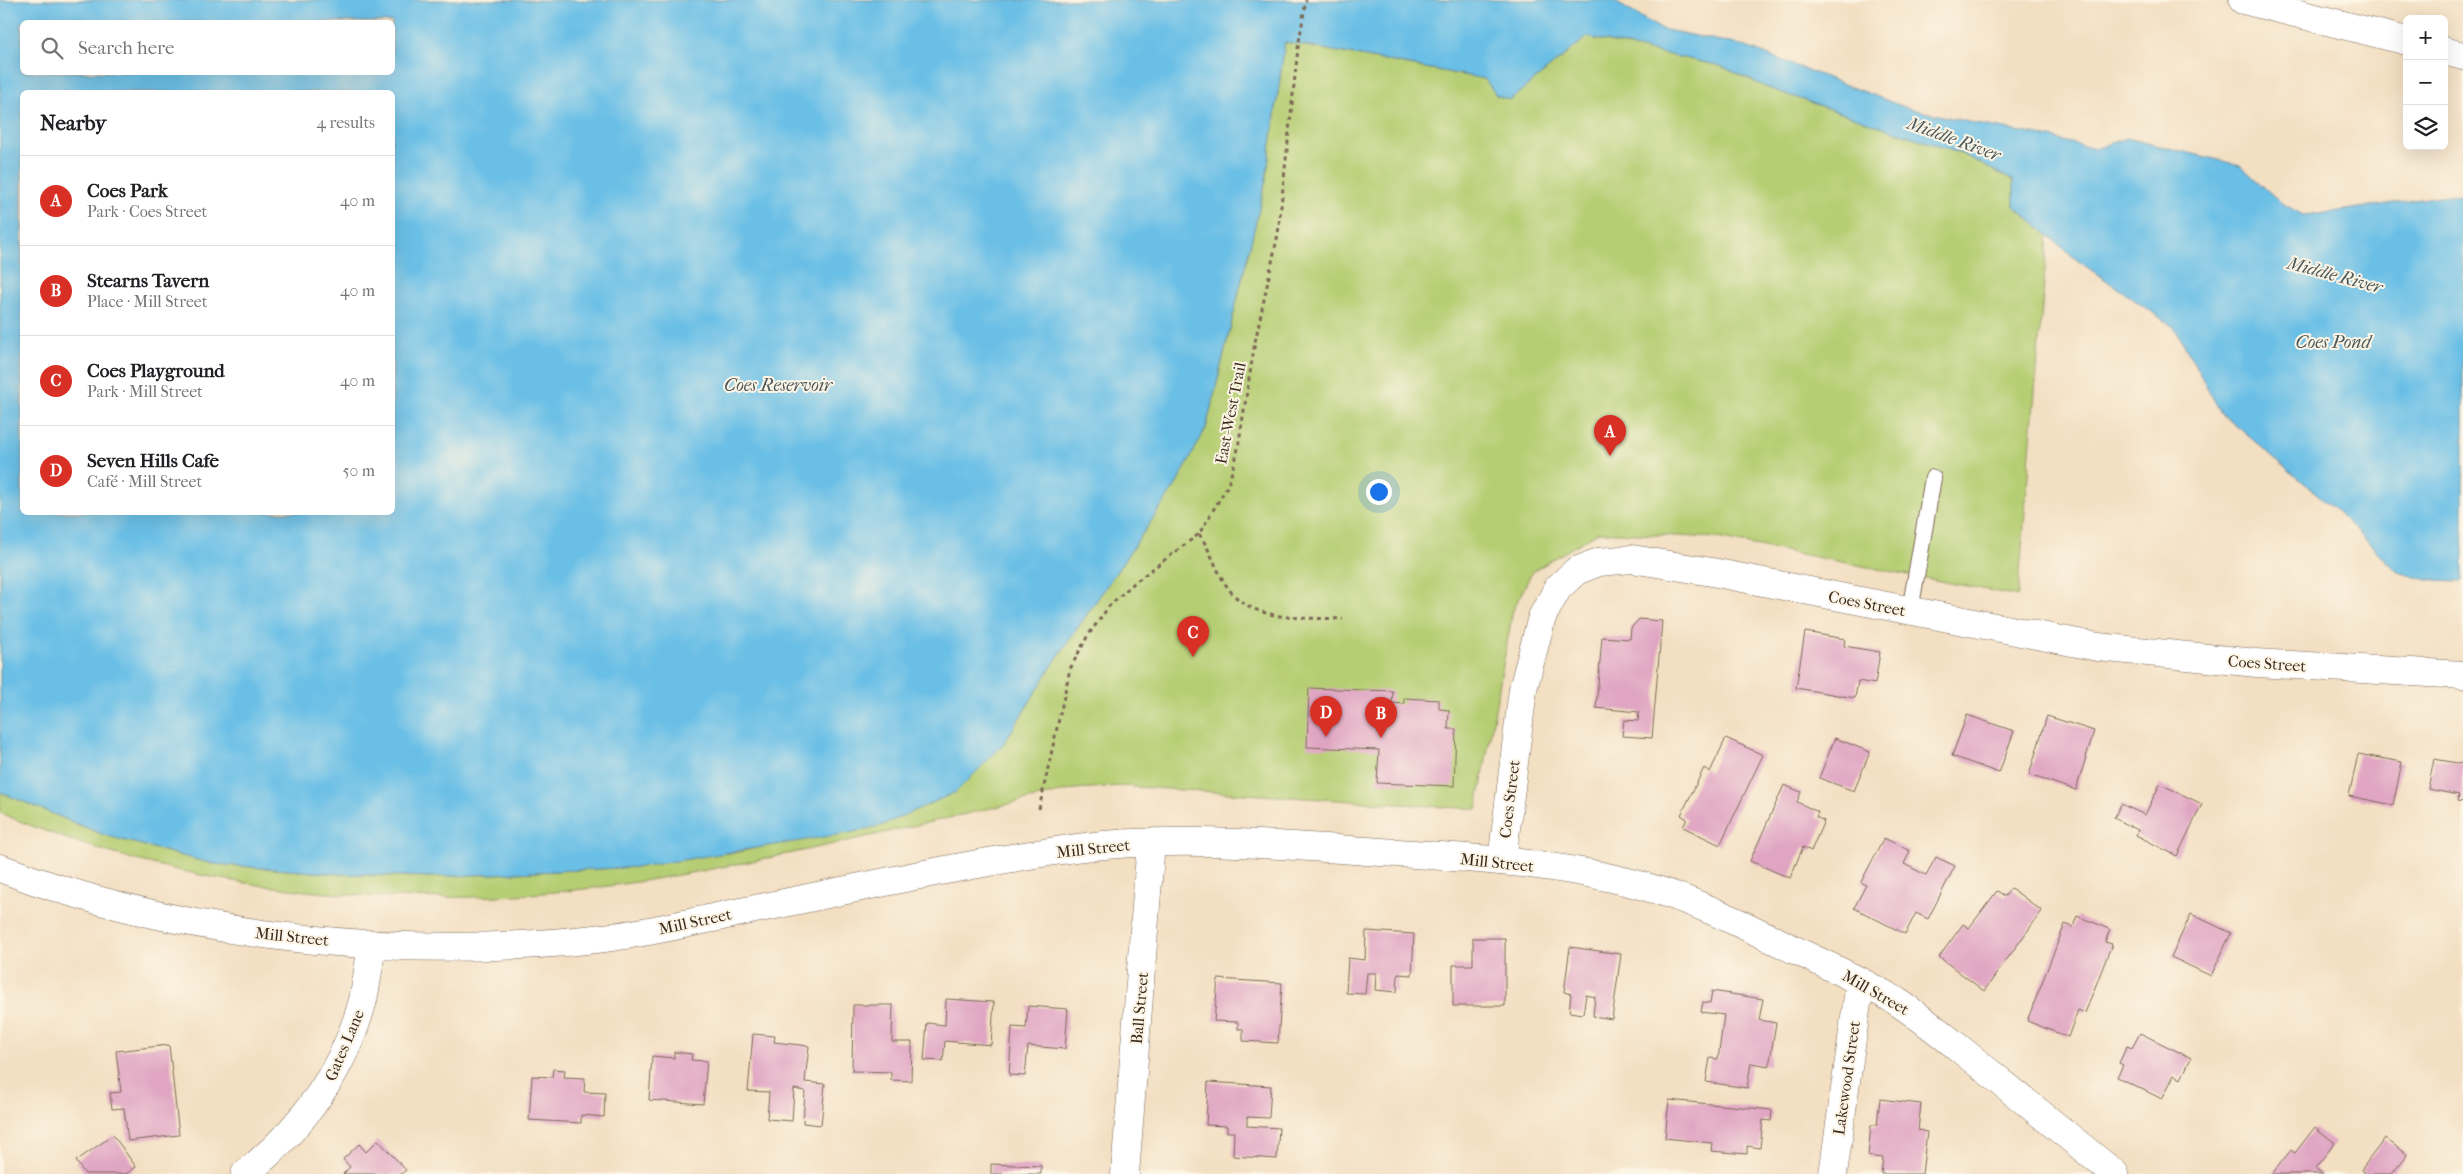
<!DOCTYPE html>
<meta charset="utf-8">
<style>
body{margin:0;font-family:"IM FELL French Canon",serif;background:#f6f6f6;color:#202124}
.controls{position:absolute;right:15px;top:15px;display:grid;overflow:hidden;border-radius:8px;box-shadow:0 5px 20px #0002}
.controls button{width:45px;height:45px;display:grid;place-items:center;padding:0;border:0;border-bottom:1px solid #e0e0e0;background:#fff;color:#202124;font:25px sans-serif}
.you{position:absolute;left:1378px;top:491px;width:18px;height:18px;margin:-12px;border:4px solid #fff;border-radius:50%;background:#1a73e8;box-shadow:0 0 0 8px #1a73e833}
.badge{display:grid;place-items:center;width:32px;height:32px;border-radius:50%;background:#d93025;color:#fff;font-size:16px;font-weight:700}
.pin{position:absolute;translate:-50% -41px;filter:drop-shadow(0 1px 2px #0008)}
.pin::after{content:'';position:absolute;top:26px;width:18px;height:15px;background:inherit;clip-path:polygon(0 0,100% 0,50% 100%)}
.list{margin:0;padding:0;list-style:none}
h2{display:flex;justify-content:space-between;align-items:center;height:65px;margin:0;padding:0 20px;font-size:21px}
h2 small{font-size:16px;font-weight:400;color:#757577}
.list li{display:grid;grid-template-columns:32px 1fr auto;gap:15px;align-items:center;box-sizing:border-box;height:90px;padding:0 20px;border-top:1px solid #e0e0e0}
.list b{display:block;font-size:19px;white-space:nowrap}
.list p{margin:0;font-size:16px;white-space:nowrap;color:#757577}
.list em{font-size:16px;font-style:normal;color:#757577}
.icon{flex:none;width:28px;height:28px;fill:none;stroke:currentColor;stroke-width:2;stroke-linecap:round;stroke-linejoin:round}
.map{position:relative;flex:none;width:2463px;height:1174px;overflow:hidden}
.search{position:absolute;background:#fff;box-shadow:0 5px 20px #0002;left:20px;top:20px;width:375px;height:55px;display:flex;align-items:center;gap:12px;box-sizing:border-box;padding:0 18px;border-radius:8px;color:#757577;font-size:19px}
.panel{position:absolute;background:#fff;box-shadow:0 5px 20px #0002;left:20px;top:90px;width:375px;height:425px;border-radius:8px}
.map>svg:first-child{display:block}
</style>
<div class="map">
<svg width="2463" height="1174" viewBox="0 0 2463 1174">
<rect width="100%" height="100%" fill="#fcf5e5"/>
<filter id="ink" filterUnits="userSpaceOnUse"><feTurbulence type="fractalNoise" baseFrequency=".02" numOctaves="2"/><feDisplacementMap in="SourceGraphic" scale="10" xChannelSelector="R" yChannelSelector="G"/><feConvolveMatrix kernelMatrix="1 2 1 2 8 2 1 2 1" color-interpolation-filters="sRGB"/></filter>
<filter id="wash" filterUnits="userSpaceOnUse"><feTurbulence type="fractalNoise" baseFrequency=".0096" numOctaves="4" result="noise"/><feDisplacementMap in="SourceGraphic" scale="20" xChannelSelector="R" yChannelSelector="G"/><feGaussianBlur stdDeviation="1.12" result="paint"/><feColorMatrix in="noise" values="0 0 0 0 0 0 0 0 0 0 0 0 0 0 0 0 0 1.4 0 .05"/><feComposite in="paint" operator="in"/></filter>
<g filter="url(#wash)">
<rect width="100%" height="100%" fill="#f3dfc2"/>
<path fill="#b6ce73" stroke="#787c48" d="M1587 37 1721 66 1768 88 1962 154 2014 181V206L2048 235 2018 596 1717 538 1598 532 1532 572 1513 610 1477 809 1121 786 1075 789C931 821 788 858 643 881 428 915 201 899 0 813V792L104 835 213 864 339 874 432 877 638 867 697 856 740 852 956 792 1002 746 1057 658 1176 485 1206 428 1266 180 1285 42 1485 79 1496 95 1510 100Z"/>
<path fill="#6abfe6" stroke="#527482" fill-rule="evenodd" d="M0 0H1612L1661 29 1741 45 1907 108 1982 125 2039 135 2095 149 2126 138 2240 165 2280 202 2305 216 2448 195 2463 197V581L2427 580 2398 572 2329 504 2221 413 2175 328 2077 260 2014 206V181L1962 154 1768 88 1721 66 1587 37 1510 100 1496 95 1485 79 1285 42 1266 180 1206 428 1176 485 1057 658 1002 746 956 792 883 825 849 833 639 867 432 877 339 874 213 864 104 835 0 792ZM392 22V72H22V22ZM392 92V512H22V92Z"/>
<g id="blocks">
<path fill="#e0a5c3" d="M1639 619 1662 621 1652 738 1622 736 1624 720 1638 721 1639 712 1596 708 1602 637 1630 639 1631 628Z
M1805 632 1845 639 1844 646 1880 652 1875 684 1858 681 1855 698 1796 688Z
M1309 688 1393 691 1392 703 1404 704V698L1439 700V709L1449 710 1448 729H1456L1454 786 1377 783 1379 750 1307 747Z
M1967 715 2014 731 1999 773 1952 756Z
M2047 716 2094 731 2076 790 2029 775Z
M1726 738 1763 755 1720 845 1683 827 1687 819 1681 815 1704 768 1710 772Z
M1835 738 1870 752 1854 791 1819 778Z
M2358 754 2402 762 2393 805 2349 796Z
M2434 759 2463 764V802L2458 801 2459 795 2428 789Z
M2160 784 2202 804 2177 856 2136 835 2138 830 2114 818 2121 804 2145 815Z
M1784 785 1801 792 1797 802 1818 812 1816 817 1824 821 1811 851 1803 847 1790 878 1750 861Z
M1884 838 1910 851 1904 864 1926 875 1936 857 1955 866 1928 919 1916 913 1905 934 1854 908 1866 885 1861 882Z
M2011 888 2042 911 1984 991 1939 957 1963 924 1969 928 1997 891 2005 896Z
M2191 914 2231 933 2211 976 2171 957Z
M2077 916 2110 929 2105 942 2112 944 2085 1013 2078 1010 2068 1037 2027 1021 2065 924 2073 927Z
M1366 931 1414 934 1412 975 1398 974 1397 992 1375 990 1376 973H1367L1365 994 1346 993 1348 958 1365 960Z
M1473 938H1505V1006H1453V965H1473Z
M1570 947 1621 954 1612 1019 1593 1016 1595 997 1586 995 1583 1014 1569 1012 1571 994 1564 992Z
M1218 979 1282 983 1278 1043 1243 1041V1029H1238V1022L1214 1021Z
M1712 991 1763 999 1759 1020 1776 1023 1769 1066 1751 1063 1747 1088 1706 1082 1710 1058 1718 1059 1724 1015 1701 1012 1703 1002 1710 1003Z
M946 999 994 1002 991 1045 945 1041 943 1061 924 1060 927 1023 945 1025Z
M853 1005H893L892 1042H912L911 1081 891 1080V1072L852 1071Z
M1028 1006 1068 1009 1065 1049 1028 1046 1025 1076 1009 1075 1012 1027 1026 1028Z
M2140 1033 2191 1058 2181 1079 2174 1075 2162 1099 2117 1077 2123 1065 2119 1063 2127 1046 2132 1048Z
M753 1034 775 1036 774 1042 809 1046 805 1082 825 1084 821 1125 803 1123 805 1091 794 1089 792 1121 767 1119 769 1092 748 1091Z
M169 1045 179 1135 128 1141 124 1108 112 1109 110 1093 121 1092 116 1051Z
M674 1052 692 1054 691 1060 707 1061 703 1104 649 1100 652 1056 674 1058Z
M553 1069 565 1070 564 1077 585 1078 584 1092 605 1093 604 1117 581 1115V1123L529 1120 532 1076 552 1077Z
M1208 1082 1271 1086 1269 1118 1247 1117V1126L1279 1128 1277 1159 1233 1156 1234 1132H1227V1126L1206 1125Z
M1880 1099 1921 1104 1918 1130 1927 1132 1922 1174H1881L1883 1158 1868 1156 1871 1125H1877Z
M1669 1100 1772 1110 1771 1121 1763 1120 1760 1148 1747 1146V1154L1711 1151 1712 1143 1665 1138Z
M2315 1127 2335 1143 2315 1168 2323 1174H2272L2291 1150 2295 1153Z
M113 1135 136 1167 126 1174H85L76 1161Z
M2385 1138 2407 1155 2392 1174H2366L2361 1170Z
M378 1140 406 1170 401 1174H343L350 1167 343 1159 359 1144 366 1152Z
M991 1164 1041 1166V1174H991Z"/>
</g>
</g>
<g filter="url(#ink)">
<use href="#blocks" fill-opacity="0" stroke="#7b6957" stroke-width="1"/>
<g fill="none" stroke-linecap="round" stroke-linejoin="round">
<g stroke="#7b6957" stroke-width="18">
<path id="service" d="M1910 611 1933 478"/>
</g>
<g stroke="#7b6957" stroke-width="29">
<path id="minor" d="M2243 0 2407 41
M2444 51 2463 56
M1502 861 1523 689 1542 617 1558 588 1576 571 1599 562 1632 559 1712 572 2098 647 2257 663 2463 675
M245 1174C302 1128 344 1072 363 1000 367 982 369 963 372 944
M1125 1174 1151 842
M1833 1174 1860 982"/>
</g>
<g stroke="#7b6957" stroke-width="29">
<path id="secondary" d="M0 868C185 939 408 961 604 938 649 933 692 922 736 913 849 890 962 864 1076 848 1172 836 1270 844 1366 851 1457 857 1554 861 1643 886 1696 900 1747 927 1797 951 1830 967 1865 982 1896 1001 1927 1021 1956 1046 1985 1069 2028 1104 2072 1139 2115 1174"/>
</g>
<path stroke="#7b6957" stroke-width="3" stroke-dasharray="4 4" stroke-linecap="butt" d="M1199 534C1211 551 1215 568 1226 585 1251 624 1304 617 1343 619
M1039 809 1070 669 1087 637 1110 605 1134 583 1199 534 1228 485 1237 454 1255 342 1278 234 1298 48 1306 0"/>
<use href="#service" stroke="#fff" stroke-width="16"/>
<use href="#minor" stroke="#fff" stroke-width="28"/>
<use href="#secondary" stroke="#fff" stroke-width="28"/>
</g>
</g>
<g text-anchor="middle" stroke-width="4" stroke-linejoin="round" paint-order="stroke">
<g font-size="16" fill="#3b2a1e" stroke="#fcf5e5">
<text transform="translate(1230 413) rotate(-79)" y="6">East-West Trail</text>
<text transform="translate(1867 603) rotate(11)" y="6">Coes Street</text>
<text transform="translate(2267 663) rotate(4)" y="6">Coes Street</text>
<text transform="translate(1509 799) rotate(-83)" y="6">Coes Street</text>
<text transform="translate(1093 848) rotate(-6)" y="6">Mill Street</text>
<text transform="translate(1497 862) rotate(6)" y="6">Mill Street</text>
<text transform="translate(695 921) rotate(-12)" y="6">Mill Street</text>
<text transform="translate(292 936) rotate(6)" y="6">Mill Street</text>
<text transform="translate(1876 992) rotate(30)" y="6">Mill Street</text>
<text transform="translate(1139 1008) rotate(-85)" y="6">Ball Street</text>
<text transform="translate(344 1045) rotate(-67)" y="6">Gates Lane</text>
<text transform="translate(1846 1078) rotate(-82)" y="6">Lakewood Street</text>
</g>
<g font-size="18" font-style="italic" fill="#49575a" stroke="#fcf5e5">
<text transform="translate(1954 139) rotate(20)" y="6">Middle River</text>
<text transform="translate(2335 275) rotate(15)" y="6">Middle River</text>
<text x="2333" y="348">Coes Pond</text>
<text x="778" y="391">Coes Reservoir</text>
</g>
</g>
</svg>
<div class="controls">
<button>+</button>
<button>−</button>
<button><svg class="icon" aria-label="layers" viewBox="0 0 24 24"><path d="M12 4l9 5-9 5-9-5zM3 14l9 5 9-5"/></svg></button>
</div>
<div class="you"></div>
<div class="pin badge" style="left:1610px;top:456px">A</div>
<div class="pin badge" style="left:1381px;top:738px">B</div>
<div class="pin badge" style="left:1193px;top:657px">C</div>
<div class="pin badge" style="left:1326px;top:737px">D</div>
<div class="search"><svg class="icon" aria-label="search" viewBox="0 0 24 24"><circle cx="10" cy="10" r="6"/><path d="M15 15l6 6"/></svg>Search here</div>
<section class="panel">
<h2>Nearby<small>4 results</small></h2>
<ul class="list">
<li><span class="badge">A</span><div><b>Coes Park</b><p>Park · Coes Street</p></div><em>40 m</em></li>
<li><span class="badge">B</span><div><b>Stearns Tavern</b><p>Place · Mill Street</p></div><em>40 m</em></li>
<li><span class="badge">C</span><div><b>Coes Playground</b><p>Park · Mill Street</p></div><em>40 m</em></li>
<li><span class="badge">D</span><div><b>Seven Hills Cafe</b><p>Café · Mill Street</p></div><em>50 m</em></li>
</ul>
</section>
</div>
